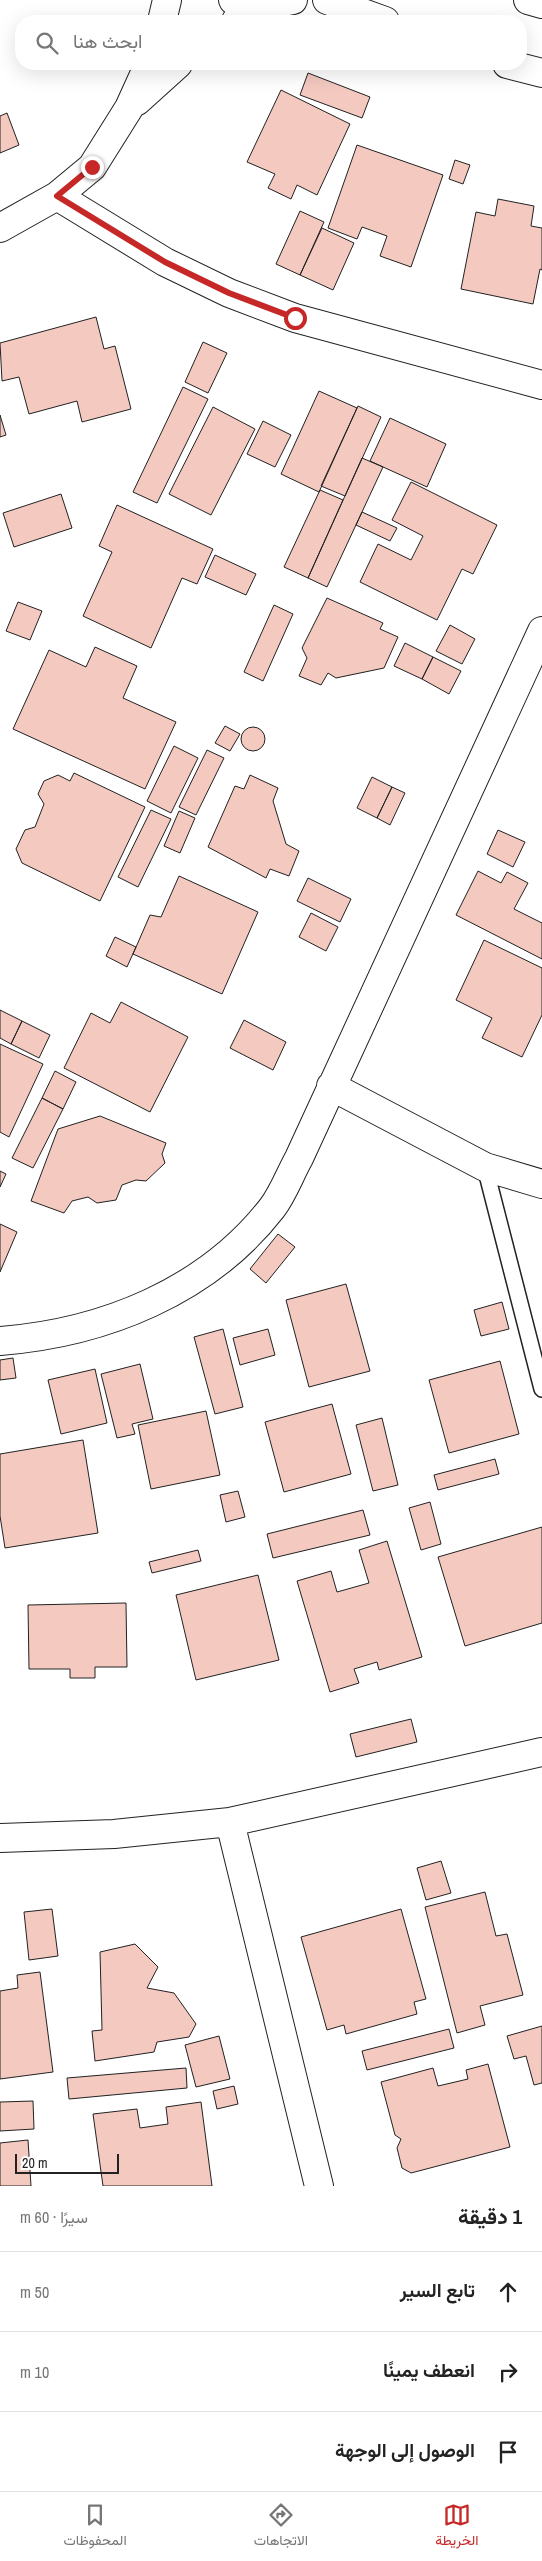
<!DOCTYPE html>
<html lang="ar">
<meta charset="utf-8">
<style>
body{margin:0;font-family:"Archivo Narrow",Vazirmatn,sans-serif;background:#f2f2f2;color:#222;direction:rtl}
.scale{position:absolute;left:15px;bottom:12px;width:104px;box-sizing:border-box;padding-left:5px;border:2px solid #222;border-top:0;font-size:14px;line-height:18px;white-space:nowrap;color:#222;-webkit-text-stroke:4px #fff;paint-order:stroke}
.stop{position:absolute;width:15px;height:15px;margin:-11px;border:4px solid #c62828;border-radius:50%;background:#fff}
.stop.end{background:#c62828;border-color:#fff;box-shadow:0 1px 5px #0008}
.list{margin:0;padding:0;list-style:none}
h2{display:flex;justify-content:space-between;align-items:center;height:65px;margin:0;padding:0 20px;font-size:21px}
h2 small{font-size:16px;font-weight:400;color:#767676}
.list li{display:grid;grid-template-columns:32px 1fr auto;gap:15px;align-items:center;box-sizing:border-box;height:80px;padding:0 20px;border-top:1px solid #e0e0e0}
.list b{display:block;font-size:19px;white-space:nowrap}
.list em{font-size:16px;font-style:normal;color:#767676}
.icon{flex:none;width:28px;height:28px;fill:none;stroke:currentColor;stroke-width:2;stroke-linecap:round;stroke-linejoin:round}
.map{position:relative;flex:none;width:542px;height:2186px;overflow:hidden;direction:ltr}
.search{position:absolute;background:#fff;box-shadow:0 5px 20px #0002;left:15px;right:15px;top:15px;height:55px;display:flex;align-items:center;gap:12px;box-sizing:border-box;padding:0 18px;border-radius:20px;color:#767676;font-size:19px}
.sheet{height:305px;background:#fff}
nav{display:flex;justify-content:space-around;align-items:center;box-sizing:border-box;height:70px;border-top:1px solid #e0e0e0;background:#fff;font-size:14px;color:#767676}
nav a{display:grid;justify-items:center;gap:2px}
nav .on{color:#c62828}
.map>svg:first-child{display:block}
</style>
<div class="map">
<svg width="542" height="2186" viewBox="0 0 542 2186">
<rect width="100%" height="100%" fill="#fff"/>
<path fill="#f3c9c0" stroke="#222" d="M308 73 370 97 362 118 300 95Z
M281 90 350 124 317 195 297 185 291 199 268 188 275 174 247 162Z
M7 113 19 145 0 153V116Z
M357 145 443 175 411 267 380 256 387 236 362 227 357 239 328 228Z
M455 160 470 165 463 184 449 179Z
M498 199 534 206 531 226 542 228V270L540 269 533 304 461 289 476 212 495 216Z
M300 211 324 222 300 275 276 264Z
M322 228 354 243 333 290 300 275Z
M96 317 104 349 115 346 131 409 82 422 77 401 29 414 19 377 2 381 0 343Z
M203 342 227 353 208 393 185 382Z
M183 387 208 399 157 503 133 492Z
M319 391 357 408 319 492 281 474Z
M358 406 381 417 345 496 321 486Z
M213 407 255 429 211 515 169 494Z
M0 415 6 435 0 437Z
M390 418 446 444 427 487 370 461Z
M263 421 291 435 275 467 247 454Z
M362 458 383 467 327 587 308 578Z
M411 482 497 525 473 574 462 569 437 620 360 582 378 544 411 560 423 536 392 520Z
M320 490 343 500 308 578 284 567Z
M61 494 72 528 14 547 3 513Z
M117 505 213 549 197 584 182 578 151 648 83 616 112 552 99 546Z
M362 512 397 528 390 541 356 525Z
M215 555 256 574 246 595 205 577Z
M327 598 383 623 380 629 398 637 384 668 336 678 328 673 321 685 299 676 307 658 302 648Z
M18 602 42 611 30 640 6 631Z
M274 605 293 614 263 681 244 672Z
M450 625 475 639 462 664 436 651Z
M405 643 433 657 422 679 394 666Z
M95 647 137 666 123 698 176 722 145 789 13 729 49 650 86 667Z
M433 657 461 671 449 694 422 679Z
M225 726 240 734 230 751 215 743Z
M241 739a12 12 0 1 1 24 0a12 12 0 1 1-24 0Z
M174 746 198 758 171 813 147 801Z
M207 750 224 758 196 815 179 807Z
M74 773 145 807 100 901 22 863 16 849 25 830 35 827 44 804 38 794 44 781 58 775 70 781Z
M250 775 278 788 273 801 286 844 299 851 289 876 270 869 266 878 208 847 235 786 244 789Z
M372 777 392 787 377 818 357 808Z
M392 787 405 793 390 825 377 818Z
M151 810 171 819 138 887 118 877Z
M179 811 195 818 180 853 164 846Z
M498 830 525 842 513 867 487 854Z
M478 871 501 883 507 872 528 883 514 909 542 923V959L456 915Z
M179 876 258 912 222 994 133 954 150 915 161 917Z
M308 878 351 899 340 922 297 901Z
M311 913 338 927 326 951 299 937Z
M115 937 136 947 127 967 106 956Z
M484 940 542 968V1015L522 1057 482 1038 492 1018 456 1000Z
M121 1002 188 1037 150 1112 64 1068 91 1013 110 1023Z
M0 1010 22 1021 11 1044 0 1038Z
M244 1020 286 1042 273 1070 230 1048Z
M22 1021 50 1035 39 1058 11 1044Z
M0 1044 43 1064 9 1137 0 1132Z
M55 1071 76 1082 63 1109 42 1098Z
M42 1098 63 1109 33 1168 12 1158Z
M100 1116 166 1143 162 1154 165 1163 146 1181 136 1180 122 1185 116 1200 97 1203 88 1197 72 1201 64 1213 31 1201 58 1129Z
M0 1171 6 1174 0 1187Z
M0 1224 17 1232 0 1272Z
M278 1234 295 1247 266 1283 250 1269Z
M346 1284 370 1371 309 1387 286 1300Z
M502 1302 509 1329 481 1336 474 1310Z
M223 1329 243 1407 215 1414 194 1337Z
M268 1329 275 1355 240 1365 233 1338Z
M13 1358 16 1378 0 1380V1360Z
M500 1361 519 1434 449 1453 429 1380Z
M140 1364 153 1419 132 1424 135 1434 117 1438 101 1374Z
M95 1369 107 1423 61 1434 48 1380Z
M332 1404 351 1474 284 1492 265 1422Z
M206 1411 220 1475 151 1489 138 1425Z
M382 1418 398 1485 373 1491 356 1425Z
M83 1440 98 1533 5 1548 0 1516V1454Z
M495 1459 499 1474 438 1490 434 1475Z
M238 1491 245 1517 226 1522 220 1495Z
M430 1502 441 1544 421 1550 409 1508Z
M363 1510 370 1535 273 1558 267 1534Z
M542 1527V1623L465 1646 438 1557Z
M387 1541 422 1657 379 1670 377 1662 354 1669 359 1683 330 1692 297 1581 331 1571 337 1592 369 1583 359 1550Z
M198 1550 201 1561 152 1573 149 1562Z
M258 1575 279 1660 196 1680 176 1595Z
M126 1603 127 1667H95V1678H70V1669H29L28 1605Z
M411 1719 417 1742 356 1757 350 1734Z
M441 1861 451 1893 426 1900 417 1868Z
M485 1892 496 1936 507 1934 523 1995 480 2006 485 2025 457 2033 425 1907Z
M52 1909 58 1956 29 1960 24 1912Z
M401 1909 426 1999 414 2002 417 2014 346 2034 344 2025 327 2030 301 1937Z
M135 1944 158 1967 147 1988 174 1993 196 2024 189 2037 157 2042 154 2052 95 2061 92 2031 102 2030 100 1952Z
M40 1972 53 2072 0 2079V1991L18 1988 17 1975Z
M542 2026V2083L534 2085 526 2056 514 2059 507 2036Z
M449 2029 454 2048 367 2070 362 2051Z
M219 2036 230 2079 196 2087 185 2045Z
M488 2064 510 2147 411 2173 402 2168 397 2148 401 2139 395 2135 381 2082 433 2068 438 2086 468 2079 466 2070Z
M186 2068 187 2088 69 2099 67 2078Z
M234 2086 238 2104 217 2109 213 2091Z
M33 2101 34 2129 0 2131V2102Z
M201 2102 212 2186H103L93 2114 137 2109 140 2128 168 2124 166 2107Z
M28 2140 31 2186H0V2143Z"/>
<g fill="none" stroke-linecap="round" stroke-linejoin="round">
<g stroke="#222" stroke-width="18">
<path id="lane" d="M485 1167 542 1389"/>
</g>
<g stroke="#222" stroke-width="30">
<path id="street" d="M162 21 167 0
M236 21 262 6
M137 101 178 64
M57 196 165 262 229 293 295 318 542 385
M0 228 57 196 92 167 129 108 149 64
M331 1086 485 1167 542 1184
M0 1341C103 1333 207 1292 272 1208 283 1194 290 1174 299 1158L542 631
M230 1822 319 2186
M0 1838 114 1834 230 1822 542 1752"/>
</g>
<g stroke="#222" stroke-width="30">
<path id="secondary" d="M233 0 262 6 293 0
M327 0 385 21
M528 0 542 4
M507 64 542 73"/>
</g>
<use href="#lane" stroke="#fff" stroke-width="15"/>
<use href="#street" stroke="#fff" stroke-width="28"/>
<use href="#secondary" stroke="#fff" stroke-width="28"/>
</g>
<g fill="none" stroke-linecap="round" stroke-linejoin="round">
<path stroke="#c62828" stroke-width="6" d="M92 167 57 196 165 262 229 293 295 318"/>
</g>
</svg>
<div class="scale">20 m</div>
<div class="stop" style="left:295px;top:318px"></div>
<div class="stop end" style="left:92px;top:167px"></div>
<div class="search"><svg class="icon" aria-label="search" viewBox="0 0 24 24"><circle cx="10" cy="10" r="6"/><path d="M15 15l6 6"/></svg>ابحث هنا</div>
</div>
<section class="sheet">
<h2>1 دقيقة<small>سيرًا · 60 m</small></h2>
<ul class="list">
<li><svg class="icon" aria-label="ahead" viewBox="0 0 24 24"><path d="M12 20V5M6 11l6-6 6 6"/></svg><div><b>تابع السير</b></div><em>50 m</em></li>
<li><svg class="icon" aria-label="right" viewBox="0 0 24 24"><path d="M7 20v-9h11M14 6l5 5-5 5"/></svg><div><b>انعطف يمينًا</b></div><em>10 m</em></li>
<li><svg class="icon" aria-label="arrive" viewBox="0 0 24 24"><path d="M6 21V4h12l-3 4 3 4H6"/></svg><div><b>الوصول إلى الوجهة</b></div></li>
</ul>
</section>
<nav>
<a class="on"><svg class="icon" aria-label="map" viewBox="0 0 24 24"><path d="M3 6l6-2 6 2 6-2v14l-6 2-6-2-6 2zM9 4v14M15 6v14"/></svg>الخريطة</a>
<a><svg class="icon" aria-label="directions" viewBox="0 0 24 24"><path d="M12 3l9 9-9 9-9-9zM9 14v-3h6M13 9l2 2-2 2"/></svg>الاتجاهات</a>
<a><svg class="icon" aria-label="saved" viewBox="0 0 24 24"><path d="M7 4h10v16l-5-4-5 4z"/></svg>المحفوظات</a>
</nav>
